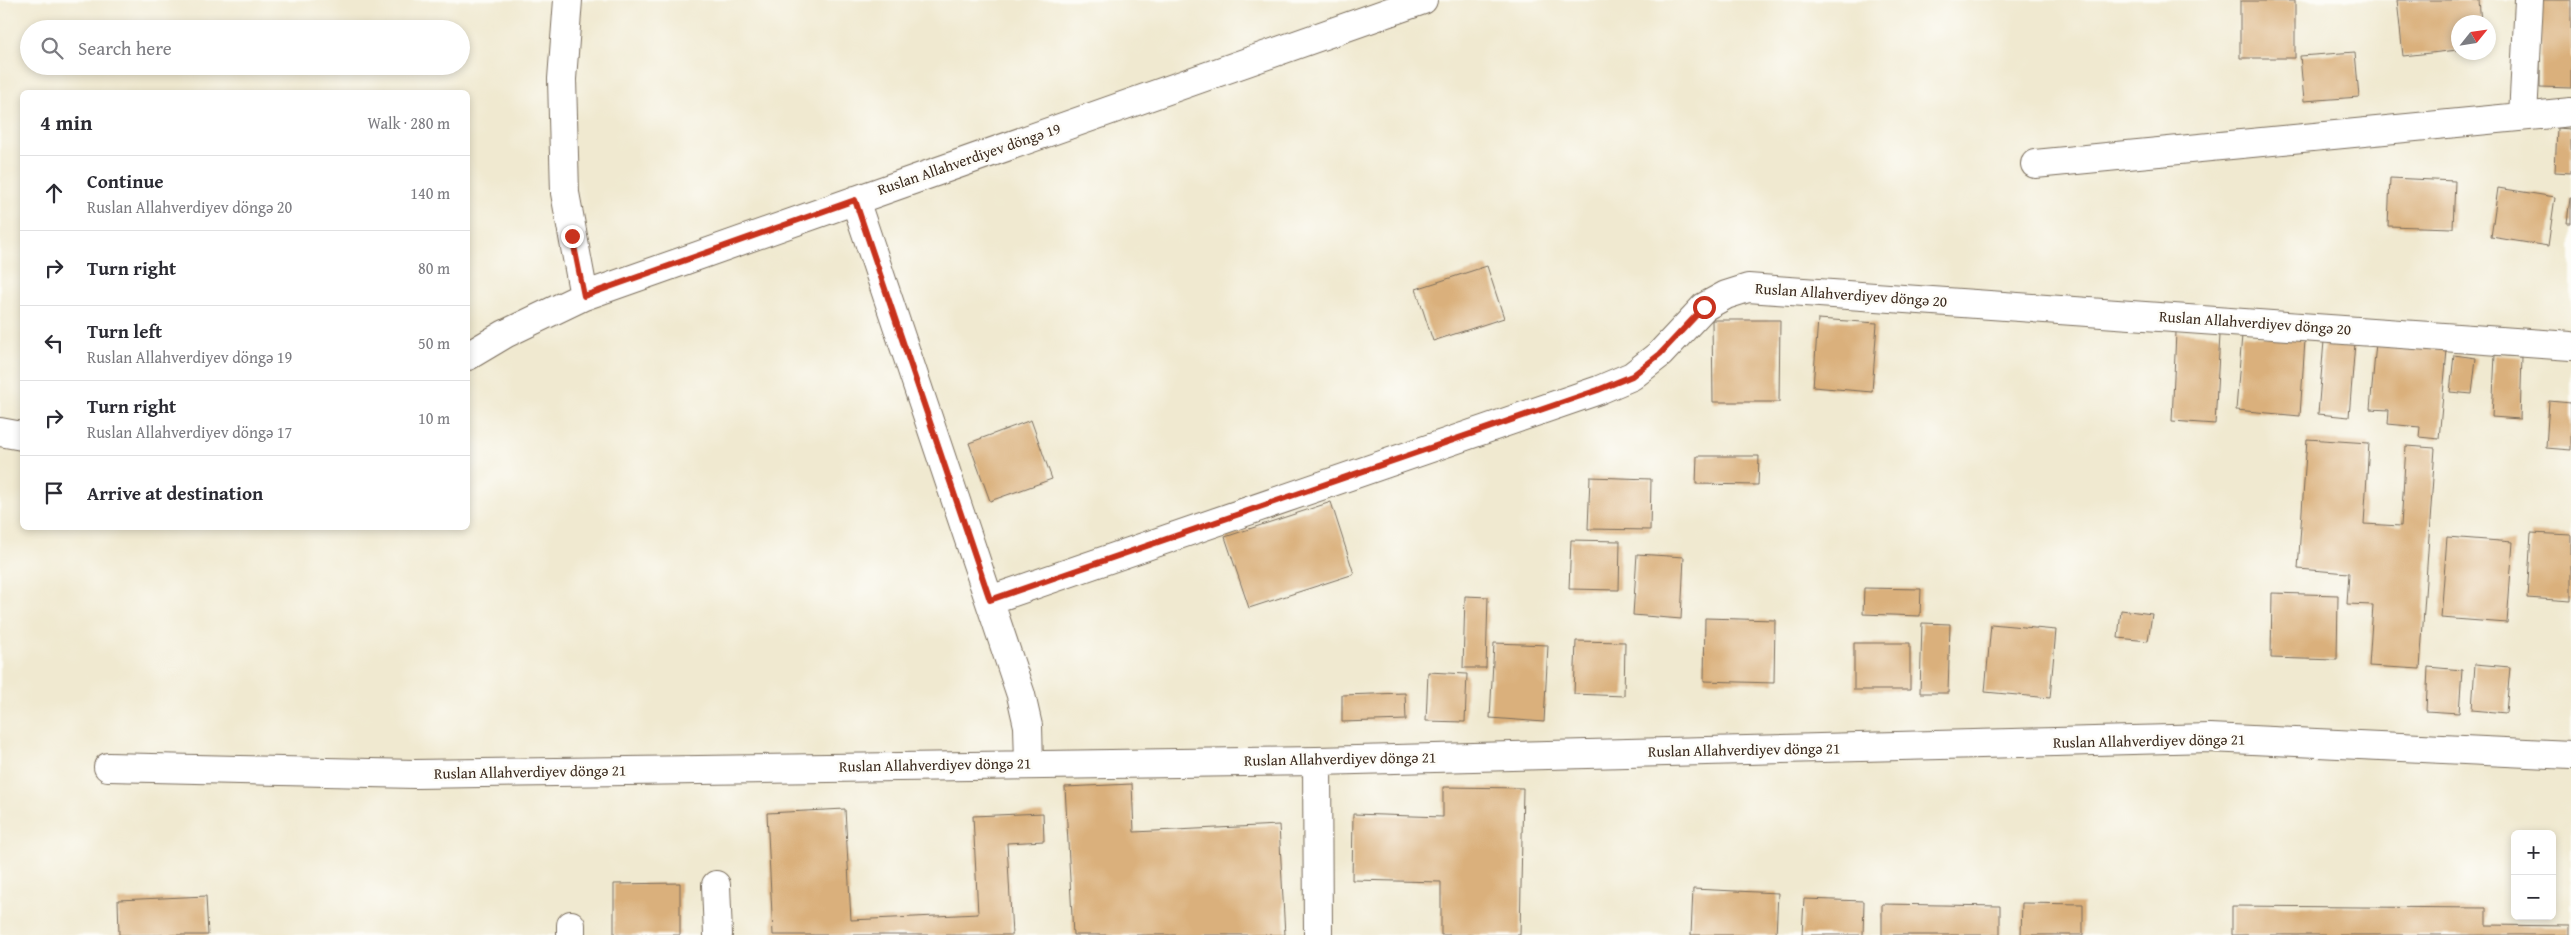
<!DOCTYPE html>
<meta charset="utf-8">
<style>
body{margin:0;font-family:"Gentium Book Plus",serif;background:#f7f7f7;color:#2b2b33}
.controls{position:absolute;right:15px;bottom:15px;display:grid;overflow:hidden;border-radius:8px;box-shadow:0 2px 8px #0003}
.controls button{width:45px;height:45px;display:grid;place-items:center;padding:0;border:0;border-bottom:1px solid #e1e1e2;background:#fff;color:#2b2b33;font:25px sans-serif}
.compass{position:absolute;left:2451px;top:15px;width:45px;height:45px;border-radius:50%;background:#fff;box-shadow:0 2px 8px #0003;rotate:60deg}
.stop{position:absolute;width:15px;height:15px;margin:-11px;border:4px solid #c8321e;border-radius:50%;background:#fff}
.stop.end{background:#c8321e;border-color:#fff;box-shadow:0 1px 5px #0008}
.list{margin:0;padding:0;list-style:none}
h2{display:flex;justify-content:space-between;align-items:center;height:65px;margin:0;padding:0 20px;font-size:21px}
h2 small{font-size:16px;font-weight:400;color:#7c7c81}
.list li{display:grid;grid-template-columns:32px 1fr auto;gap:15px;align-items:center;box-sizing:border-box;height:75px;padding:0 20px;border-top:1px solid #e1e1e2}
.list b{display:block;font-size:19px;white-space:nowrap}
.list p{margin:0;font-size:16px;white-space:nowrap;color:#7c7c81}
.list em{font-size:16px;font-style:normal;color:#7c7c81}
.icon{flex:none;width:28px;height:28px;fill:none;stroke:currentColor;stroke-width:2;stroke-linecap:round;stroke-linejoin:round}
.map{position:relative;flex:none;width:2571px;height:935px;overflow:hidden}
.search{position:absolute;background:#fff;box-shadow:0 2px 8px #0003;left:20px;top:20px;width:450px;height:55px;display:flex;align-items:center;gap:12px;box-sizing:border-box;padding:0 18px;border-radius:28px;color:#7c7c81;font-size:19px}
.panel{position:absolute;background:#fff;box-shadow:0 2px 8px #0003;left:20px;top:90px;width:450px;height:440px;border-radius:8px}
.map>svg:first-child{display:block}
</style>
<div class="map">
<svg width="2571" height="935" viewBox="0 0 2571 935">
<rect width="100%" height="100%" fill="#fdfcf7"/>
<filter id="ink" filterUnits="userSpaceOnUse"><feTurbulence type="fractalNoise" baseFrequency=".02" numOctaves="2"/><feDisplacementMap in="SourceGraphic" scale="10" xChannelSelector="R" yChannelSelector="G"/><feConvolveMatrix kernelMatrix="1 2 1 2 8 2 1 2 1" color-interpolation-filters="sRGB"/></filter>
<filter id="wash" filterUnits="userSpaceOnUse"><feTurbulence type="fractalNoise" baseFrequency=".0096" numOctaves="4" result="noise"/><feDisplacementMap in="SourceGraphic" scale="20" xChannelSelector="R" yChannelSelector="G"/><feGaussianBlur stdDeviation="1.12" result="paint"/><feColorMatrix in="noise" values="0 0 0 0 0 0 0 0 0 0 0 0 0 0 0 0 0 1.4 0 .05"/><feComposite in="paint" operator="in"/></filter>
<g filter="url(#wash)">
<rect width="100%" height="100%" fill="#f0e9d0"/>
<g id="blocks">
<path fill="#dab07b" d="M2397 0H2479L2481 22H2458V50L2403 56Z
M2540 0H2571V88L2540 87Z
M2240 1H2295V58H2240Z
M2355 52 2359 97 2304 101 2300 56Z
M2557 128 2571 129V173L2555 172Z
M2390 178 2455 181 2453 228 2388 226Z
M2498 188 2555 197 2548 246 2491 237Z
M2570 198H2571V223H2567Z
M1487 266 1504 318 1433 341 1416 289Z
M1818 319 1877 323 1872 392 1813 387Z
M1712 320H1780L1779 402H1713Z
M2176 332 2220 335 2215 424 2172 421Z
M2242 335 2305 340 2300 416 2236 410Z
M2324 341 2355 343 2349 417 2318 414Z
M2376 343 2447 350 2439 439 2419 437 2420 427 2388 424 2389 410 2370 409Z
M2454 355 2476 358 2472 394 2450 392Z
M2495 355 2522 357 2520 419 2492 417Z
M2549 401 2571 403V450L2546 448Z
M1031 420 1052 479 990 501 969 443Z
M2307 439 2369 443 2364 524 2401 526 2406 446 2435 448 2420 669 2369 666 2373 605 2347 604 2349 573 2298 569Z
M1697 456H1759L1758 485 1696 484Z
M1590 477 1651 479 1650 530 1588 529Z
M1331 502 1354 574 1249 608 1225 537Z
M2531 533 2571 535V601L2527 598Z
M2447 537 2513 542 2507 623 2441 618Z
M1571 540 1620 541 1619 590 1569 589Z
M1637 554 1684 557 1681 619 1633 615Z
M1864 588 1921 589 1920 616 1863 614Z
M2272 593 2338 595 2337 660 2271 658Z
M1465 596 1488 597 1486 668H1463Z
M2121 610 2152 614 2148 641 2118 638Z
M1705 618 1775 620 1774 683 1704 681Z
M1922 623 1950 624 1948 693H1920Z
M1991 624 2056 630 2050 698 1985 692Z
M1576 641 1625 642 1624 696 1574 694Z
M1494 643 1548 645 1544 722 1490 718Z
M1854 643H1910V690H1854Z
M2475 664 2510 667 2506 713 2472 710Z
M2428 667 2462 670 2459 713 2426 711Z
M1428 672 1467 674 1465 722 1426 721Z
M1405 693 1406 720 1342 722V695Z
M1132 784 1134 832 1279 825 1285 935H1073L1065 787Z
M1443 787 1523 788 1520 935H1441V882L1352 880 1353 814 1443 817Z
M845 809 851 920 978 914 973 816 1043 813 1044 841 1007 843 1012 935H773L767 813Z
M680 883V935H614V884Z
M1693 889 1778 893 1776 935H1691Z
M206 896 208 935H119L118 900Z
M1804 899 1864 901 1863 935H1802Z
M2022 903 2083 904V935H2021Z
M1882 904 2000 906V935H1882Z
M2232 906 2486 908V925L2570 926V935H2232Z"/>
</g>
</g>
<g filter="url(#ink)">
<use href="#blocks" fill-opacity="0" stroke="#7a6d5c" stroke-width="1"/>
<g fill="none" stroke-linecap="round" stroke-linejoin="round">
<g stroke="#7a6d5c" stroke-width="30">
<path id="minor" d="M568 0 562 79 565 193 584 296
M2523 116 2529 0
M2035 164 2571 112
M855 200 1021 695 1028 726 1029 764
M468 356 505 334 584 296 1423 0
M0 432 22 436
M990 600 1599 390 1632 376 1660 354 1704 307 1726 295 1748 288 2571 346
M1317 761 1318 935
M108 767 415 774 1317 761 2210 738 2571 755
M716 885 718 935
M571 935V925"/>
</g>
<use href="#minor" stroke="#fff" stroke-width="28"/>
</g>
</g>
<g fill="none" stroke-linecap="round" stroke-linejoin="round" filter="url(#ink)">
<path stroke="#c8321e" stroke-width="6" d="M572 236 584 296 855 200 990 600 1598 390 1632 376 1660 354 1704 307"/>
</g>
<g text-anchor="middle" stroke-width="5" stroke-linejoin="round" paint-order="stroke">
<g font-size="15" fill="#3b2a1e" stroke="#fdfcf7">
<text transform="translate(969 159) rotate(-19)" y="5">Ruslan Allahverdiyev döngə 19</text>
<text transform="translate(1851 295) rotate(4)" y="5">Ruslan Allahverdiyev döngə 20</text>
<text transform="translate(2255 323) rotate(4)" y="5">Ruslan Allahverdiyev döngə 20</text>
<text transform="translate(2149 741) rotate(-1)" y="5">Ruslan Allahverdiyev döngə 21</text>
<text transform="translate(1744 750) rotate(-1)" y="5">Ruslan Allahverdiyev döngə 21</text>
<text transform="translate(1340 759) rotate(-1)" y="5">Ruslan Allahverdiyev döngə 21</text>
<text transform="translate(935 765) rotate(-1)" y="5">Ruslan Allahverdiyev döngə 21</text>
<text transform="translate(530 772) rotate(-1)" y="5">Ruslan Allahverdiyev döngə 21</text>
</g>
</g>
</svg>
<div class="controls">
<button>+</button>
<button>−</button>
</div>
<svg class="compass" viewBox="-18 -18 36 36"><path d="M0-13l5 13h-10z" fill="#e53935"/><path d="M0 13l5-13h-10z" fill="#7c7c81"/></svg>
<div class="stop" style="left:1704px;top:307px"></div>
<div class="stop end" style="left:572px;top:236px"></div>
<div class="search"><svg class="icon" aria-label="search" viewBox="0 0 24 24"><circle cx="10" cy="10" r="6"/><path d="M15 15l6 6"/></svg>Search here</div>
<section class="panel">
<h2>4 min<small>Walk · 280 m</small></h2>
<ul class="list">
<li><svg class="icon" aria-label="ahead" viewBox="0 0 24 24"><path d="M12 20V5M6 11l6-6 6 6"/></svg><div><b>Continue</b><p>Ruslan Allahverdiyev döngə 20</p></div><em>140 m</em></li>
<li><svg class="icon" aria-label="right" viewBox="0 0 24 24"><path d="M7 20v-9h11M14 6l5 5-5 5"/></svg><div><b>Turn right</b></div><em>80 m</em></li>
<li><svg class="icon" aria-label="left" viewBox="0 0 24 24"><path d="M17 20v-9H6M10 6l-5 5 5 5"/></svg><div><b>Turn left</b><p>Ruslan Allahverdiyev döngə 19</p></div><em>50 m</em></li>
<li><svg class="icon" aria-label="right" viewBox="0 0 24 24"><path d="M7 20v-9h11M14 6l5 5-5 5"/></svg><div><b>Turn right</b><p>Ruslan Allahverdiyev döngə 17</p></div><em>10 m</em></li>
<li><svg class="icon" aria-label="arrive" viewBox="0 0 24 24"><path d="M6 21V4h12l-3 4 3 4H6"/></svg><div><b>Arrive at destination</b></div></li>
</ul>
</section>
</div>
